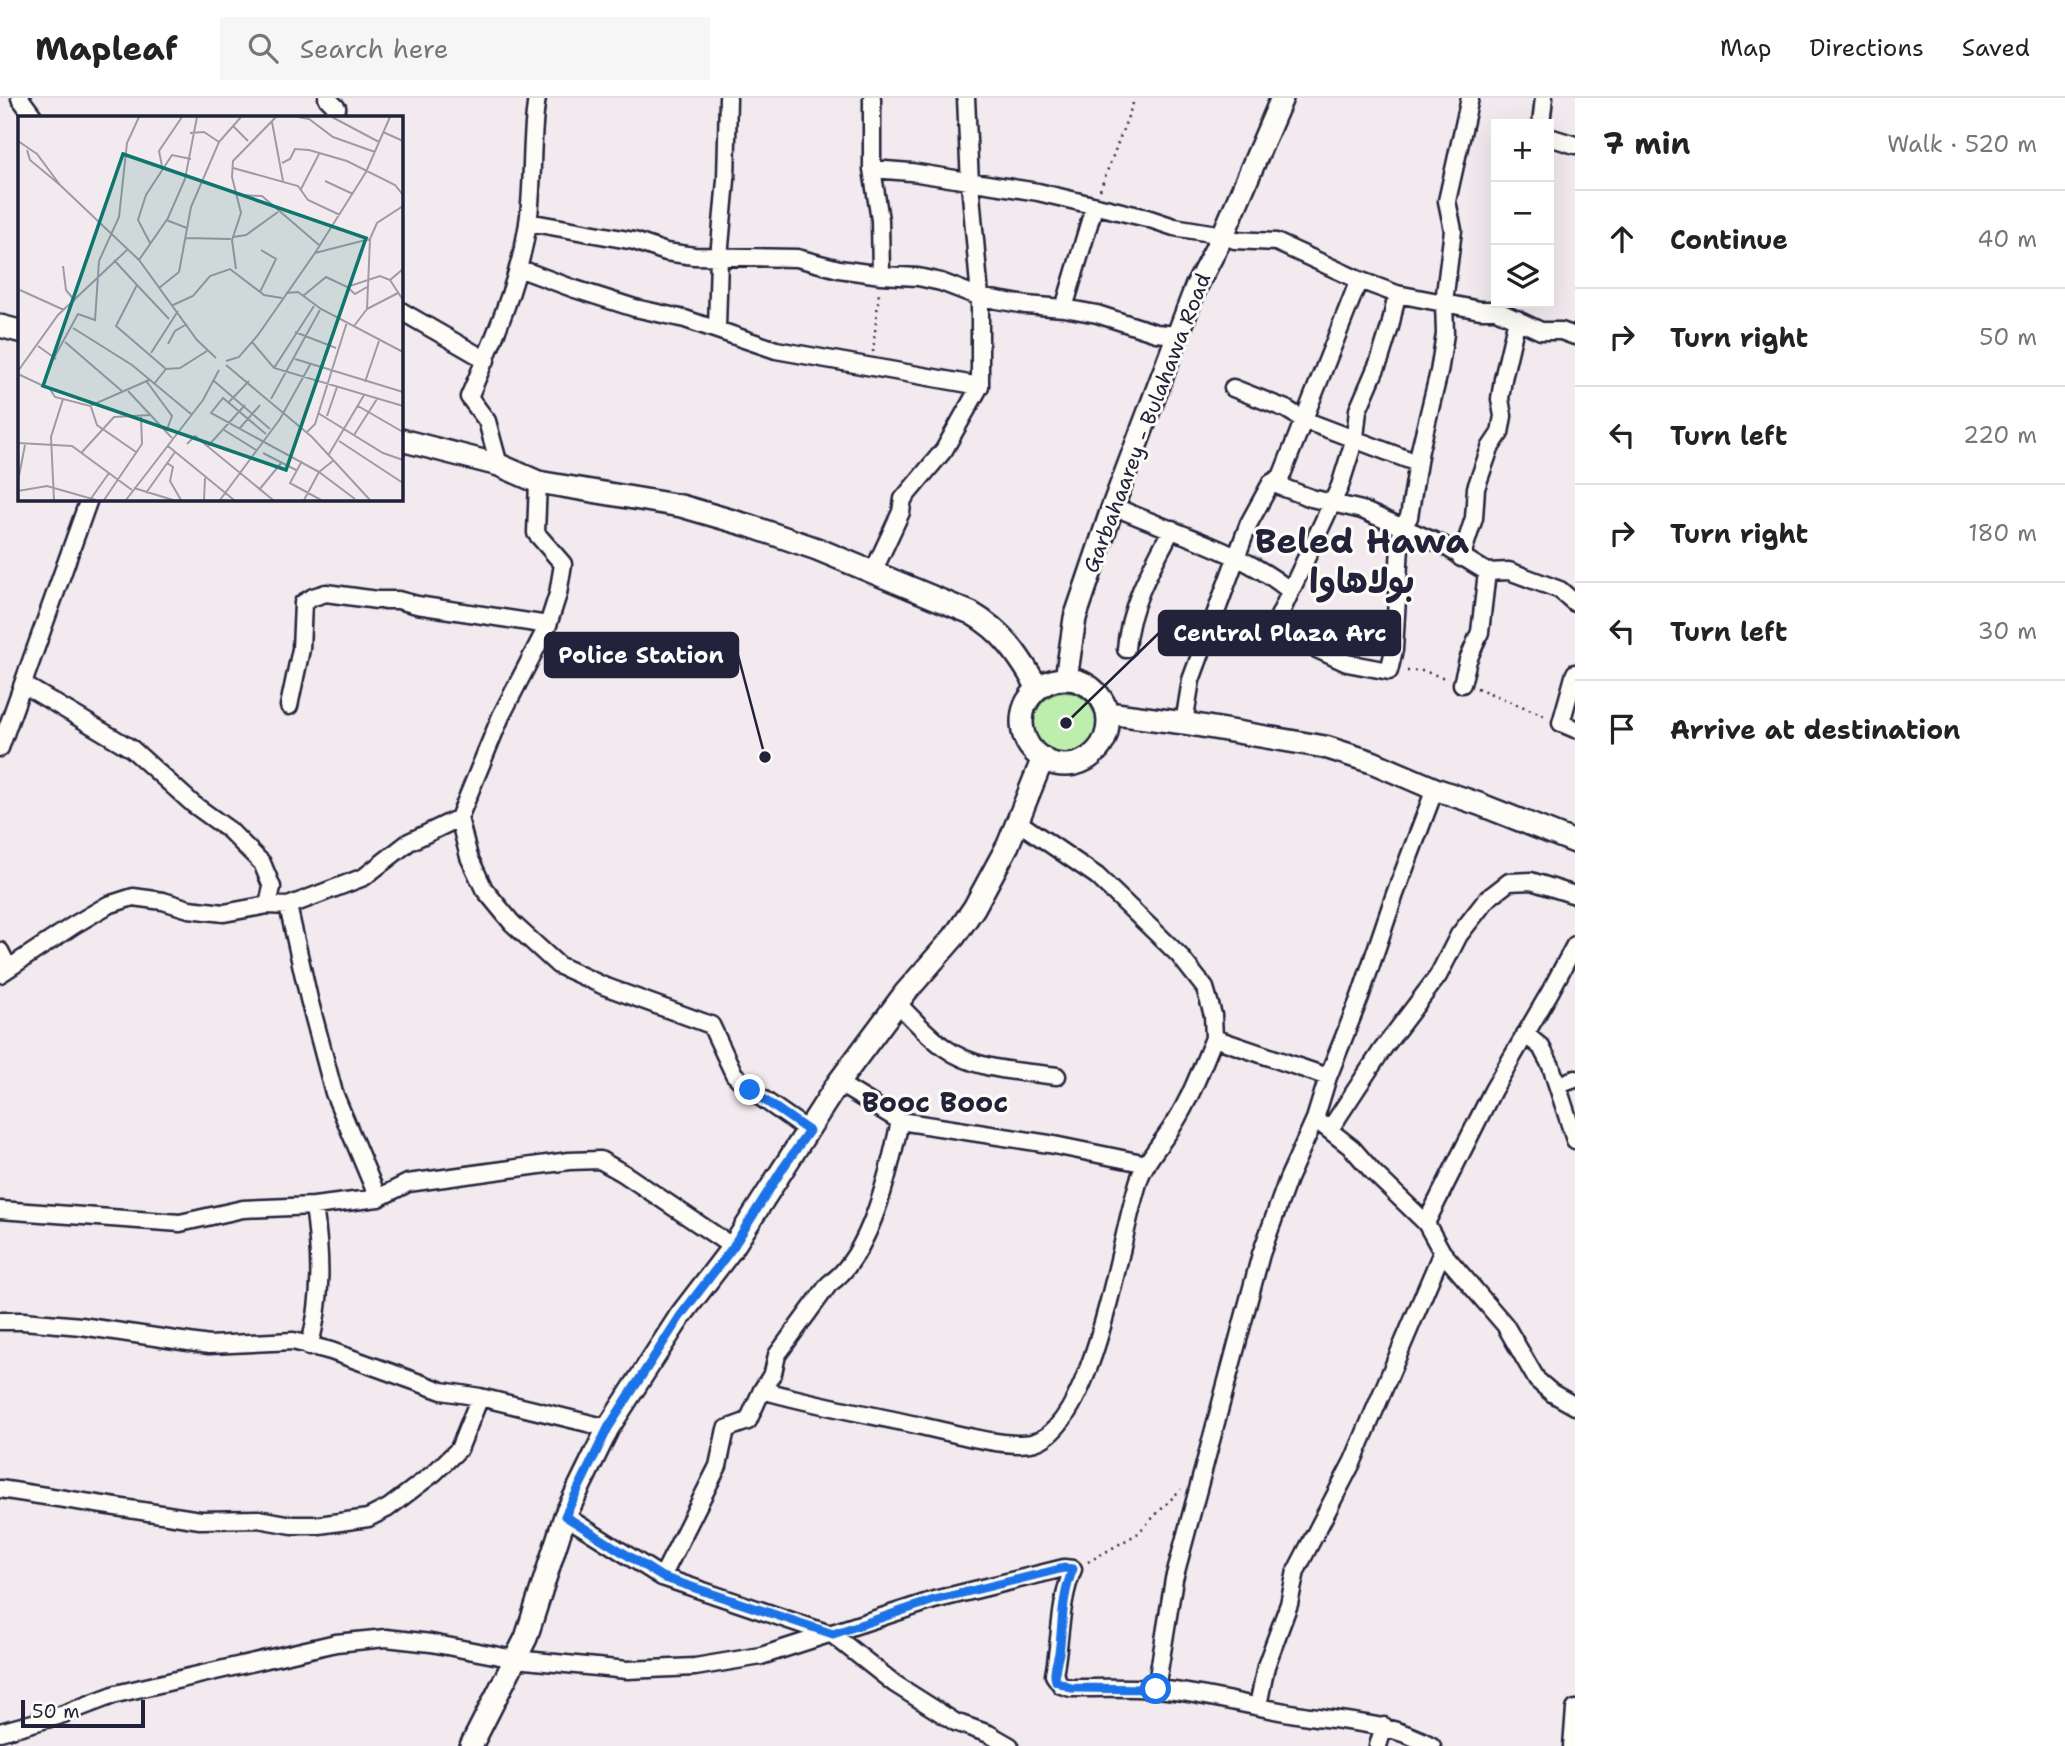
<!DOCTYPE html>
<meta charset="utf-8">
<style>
body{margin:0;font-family:"Shantell Sans","Playpen Sans Arabic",sans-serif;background:#f6f6f6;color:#222}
.controls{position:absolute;right:21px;top:21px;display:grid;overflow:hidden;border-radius:0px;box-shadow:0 7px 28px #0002}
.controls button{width:63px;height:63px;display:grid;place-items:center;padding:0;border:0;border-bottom:2px solid #e0e0e0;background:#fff;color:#222;font:35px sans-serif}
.scale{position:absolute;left:21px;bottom:18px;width:124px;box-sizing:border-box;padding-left:7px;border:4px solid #22223b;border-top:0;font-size:19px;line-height:24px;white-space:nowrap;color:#22223b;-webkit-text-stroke:5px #fdfcf7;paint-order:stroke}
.stop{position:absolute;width:21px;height:21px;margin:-16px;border:5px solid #1a73e8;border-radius:50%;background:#fff}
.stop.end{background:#1a73e8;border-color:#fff;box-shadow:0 2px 7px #0008}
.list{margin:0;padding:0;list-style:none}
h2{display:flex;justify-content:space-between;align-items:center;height:91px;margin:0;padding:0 28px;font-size:30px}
h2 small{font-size:23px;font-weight:400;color:#767676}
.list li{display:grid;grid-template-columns:46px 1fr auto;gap:21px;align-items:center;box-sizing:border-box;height:98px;padding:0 28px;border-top:2px solid #e0e0e0}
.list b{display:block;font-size:26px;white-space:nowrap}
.list em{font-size:23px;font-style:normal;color:#767676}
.icon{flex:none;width:38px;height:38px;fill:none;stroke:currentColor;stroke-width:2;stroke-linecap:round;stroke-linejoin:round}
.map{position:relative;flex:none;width:1575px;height:1648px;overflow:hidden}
header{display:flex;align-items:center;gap:42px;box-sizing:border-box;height:98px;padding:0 35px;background:#fff;border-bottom:2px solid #e0e0e0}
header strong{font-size:33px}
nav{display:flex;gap:38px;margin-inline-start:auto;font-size:24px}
.search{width:490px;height:63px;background:#f6f6f6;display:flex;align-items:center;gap:18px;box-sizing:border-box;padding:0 24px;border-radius:0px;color:#767676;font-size:26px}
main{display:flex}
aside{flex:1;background:#fff}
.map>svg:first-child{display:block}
</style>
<header>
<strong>Mapleaf</strong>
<div class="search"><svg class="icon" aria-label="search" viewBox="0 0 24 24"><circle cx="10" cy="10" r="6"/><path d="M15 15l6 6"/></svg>Search here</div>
<nav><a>Map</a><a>Directions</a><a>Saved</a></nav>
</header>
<main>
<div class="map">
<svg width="1575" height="1648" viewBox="0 0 1575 1648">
<rect width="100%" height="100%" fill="#f2eaee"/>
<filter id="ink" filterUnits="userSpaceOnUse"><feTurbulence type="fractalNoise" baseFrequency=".0143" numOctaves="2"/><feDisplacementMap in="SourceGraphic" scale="14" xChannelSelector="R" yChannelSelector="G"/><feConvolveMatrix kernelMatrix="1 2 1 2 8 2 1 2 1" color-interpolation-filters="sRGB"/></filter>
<g filter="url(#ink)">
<path fill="#bdeead" stroke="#708874" stroke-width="2" d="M1034 625a31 31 0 1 1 62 0a31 31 0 1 1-62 0Z"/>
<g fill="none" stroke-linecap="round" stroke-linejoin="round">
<g stroke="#22223b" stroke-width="21">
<path id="minor" d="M20 0 34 19
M327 0 337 10 333 19
M872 0V71L880 122 881 177
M1541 26 1544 0
M1549 39 1575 47
M872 71 911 74 1038 94 1147 120 1174 129 1223 137 1235 142 1276 144 1359 182 1397 196 1480 212H1496L1541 233H1561L1575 238
M528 124 634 143 666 154 694 158 797 160 839 171 881 177 918 179 941 184 980 199 1026 207 1064 210 1097 216 1156 235 1177 237
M518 170 572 190 635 210 685 221 776 252 980 288
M1397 196 1390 229 1380 261 1358 312 1355 340 1340 388 1273 531 1347 565 1389 573 1394 552 1401 431 1409 419 1420 352 1439 274 1445 236 1444 204 1453 132 1447 103 1470 0
M1064 210 1094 109
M401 213 486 262
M717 231 719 159 726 82 728 0
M1233 290 1286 311 1304 322 1417 365
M499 367 487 323 469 299C493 244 519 184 528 125 534 84 530 41 537 0
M538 384 536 435 563 466 558 496 548 527 501 618 459 720 469 759 484 791 512 825 558 867 604 888 711 927 734 976 750 992 809 1033
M1271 385 1311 400 1362 412 1443 447 1487 474 1509 473 1560 492 1575 505
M1113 408C1170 434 1240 452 1289 492
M1461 460 1474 420 1476 390 1490 350 1500 335 1503 318 1500 301 1503 281 1517 221
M873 474 901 414 903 401 944 352 980 288V199L970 85 966 0
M1126 551C1129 508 1152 468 1172 431
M1575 575 1561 625 1575 631
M1462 586 1468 562 1480 534 1487 474
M24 587 132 651 193 706 229 732 262 765 272 789 268 807
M289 608 301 551 303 505 313 499 326 495 377 502H398L417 507 548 527
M1184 625 1191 582 1249 425 1271 385 1281 379 1359 182
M0 650 89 401
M1018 724 1097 778 1179 857 1205 890 1213 917 1214 940 1328 979
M288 808 309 901 334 995 378 1100
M0 853 8 869
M0 876 74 827 108 807 133 799 163 803 189 811 224 815 268 807 288 808 364 779 409 744 459 720
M897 905C912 920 928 938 945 950 977 973 1020 973 1057 978
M1525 936 1541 949 1551 968 1575 1042
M838 985 900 1023 1049 1046 1147 1066
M1558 987 1575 981
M1315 1021 1352 1050 1373 1074 1426 1125 1442 1154 1505 1227 1537 1282 1552 1295 1575 1308
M1330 1031 1382 952 1438 878 1459 837 1487 801 1509 784 1531 783 1575 797
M0 1112 180 1125 243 1111 314 1108 378 1100 408 1085 569 1063 600 1062 623 1075 733 1149
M1426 1125 1493 992 1550 894 1575 847
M0 1223H23L81 1228 209 1247 293 1243 331 1253 442 1293 480 1299 608 1330
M309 1249C323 1201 321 1157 314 1108
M762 1292 773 1275 777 1257 829 1186C871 1158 890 1070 900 1023
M0 1391 200 1422 258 1421 292 1427H319L368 1420 388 1410 434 1375 459 1351 480 1299
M565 1418 662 1479 833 1537 895 1586 955 1624 989 1636 1010 1648
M662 1479 718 1368 726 1331 748 1323 762 1292C814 1307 868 1316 921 1328 949 1334 1004 1350 1031 1345 1095 1333 1120 1135 1140 1079 1147 1060 1163 1044 1174 1026 1191 999 1202 969 1214 940
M1156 1591 1174 1481 1261 1156 1288 1081 1315 1021 1328 979 1360 899 1395 796 1435 691
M1258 1608 1266 1568 1289 1506 1296 1473 1353 1363 1442 1154
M0 1634 58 1618 116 1596 336 1545 386 1540 431 1545 515 1561 627 1572 695 1569 761 1558 934 1502 1064 1470 1073 1471C1059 1505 1061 1542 1054 1577L1061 1587 1071 1590C1099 1590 1128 1589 1156 1591 1208 1595 1258 1611 1309 1618 1352 1624 1393 1626 1432 1648
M1378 1648 1384 1628
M1572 1648 1575 1611"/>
</g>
<g stroke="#22223b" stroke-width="26">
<path id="major" d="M0 228 19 233
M401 342 499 367 538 384 681 408 750 428 817 451 971 515C1004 534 1019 558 1038 590
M1066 581 1075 520 1113 408 1196 189 1223 137 1282 0
M1022 624a43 43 0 1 1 86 0a43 43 0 1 1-86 0Z
M1108 615 1184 625 1325 649 1372 664 1435 691 1479 706 1575 744
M471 1648 526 1540 565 1418 608 1330 681 1217 733 1149 838 985 905 895 954 839 974 810 1008 747 1043 660"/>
</g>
<path stroke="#22223b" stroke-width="2.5" stroke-dasharray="2 5" stroke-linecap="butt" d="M1100 92 1135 0
M873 254 879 194
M1407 573H1423L1448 581
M1477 590 1546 618
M1088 1464 1137 1436 1181 1391"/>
<use href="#minor" stroke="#fdfcf7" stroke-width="16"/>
<use href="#major" stroke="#fdfcf7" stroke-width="21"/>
</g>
</g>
<g fill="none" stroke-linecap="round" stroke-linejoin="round" filter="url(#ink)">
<path stroke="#1a73e8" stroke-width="9" d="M750 992 809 1033 783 1070 733 1149 681 1217 608 1330 565 1418 662 1479 833 1536 934 1502 1064 1470 1073 1471C1061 1499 1063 1527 1059 1555 1057 1565 1053 1574 1056 1583L1071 1590 1156 1591"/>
</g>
<g text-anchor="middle" stroke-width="6" stroke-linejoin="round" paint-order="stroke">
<g font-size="21" fill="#22223b" stroke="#fdfcf7">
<text transform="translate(1147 325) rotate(-69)" y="7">Garbahaarey - Bulahawa Road</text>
</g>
<g font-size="28" font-weight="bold" fill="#22223b" stroke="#fdfcf7">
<text x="935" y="1014">Booc Booc</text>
</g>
<g font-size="35" font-weight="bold" fill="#22223b" stroke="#fdfcf7">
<text x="1362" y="455">Beled Hawa<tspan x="1362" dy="40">بولاهاوا</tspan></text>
</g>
</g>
<g transform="translate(18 18)">
<rect width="385" height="385" fill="#f2eaee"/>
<path fill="none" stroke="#9f9aa6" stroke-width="2" d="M280 1 291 3 315 21 357 36M314 1 361 26M254 6 265 65M215 10 230 25M365 16 385 25M172 17 186 16 201 26M0 25 19 38 42 69M9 34 12 44 42 69M264 47 272 43 277 33 291 34 329 45 377 69 385 79M144 50 141 35 164 1M215 52 280 70 290 84 322 99M307 65 335 78M42 69 121 144 179 224 198 242M283 73 301 38M220 79 244 80 301 129M148 104 169 112M215 121 228 119 260 96M167 122 213 123M132 127 120 104 128 79 154 39 173 43M297 137 352 123 359 107 385 90M96 144 119 169 98 210 148 253M121 144 150 102 167 63 179 1M45 150 48 174 57 185M218 153 214 124 223 97 214 61 215 45 258 1M372 164 385 184M119 169 151 203M329 171 337 178 349 171M141 172 161 156 173 91 201 26 223 1M2 174 46 194M242 176 258 143 243 134M268 177 280 176 303 193 385 236M285 180 308 161 329 171 362 160 372 164 385 153M155 189 175 180 192 160 212 153 246 179 264 182M349 193 380 177M336 210 349 193 352 123M55 212 114 249 173 298M277 216 318 232M47 226 105 276M234 226 256 252 385 290M150 228 157 215 169 208M20 230 38 243M133 237 160 195M277 243 385 276M208 245 221 241 240 219 297 137 348 56 372 1M208 249 294 321 352 384M31 251 60 198 77 204 81 145 101 101 109 27 121 1M256 252 296 190M0 255 40 199 110 133M0 258 32 273 37 281 72 290 131 264M196 265 252 313M129 266 154 300 148 316M347 266 361 225M136 268 148 253 162 252 189 235M110 275 154 322M253 283 302 194M210 287 231 265M340 290 385 316M73 291 79 309 118 336M300 297 365 337 385 344M309 300 319 271M222 312 242 289M206 314 238 334M289 316 297 308 329 206M248 318 205 282 193 297 301 356 316 344M336 319 359 283M321 325 385 367M0 327 54 330 114 374M169 328 177 320 255 384M150 330 216 384M190 330 227 289M64 336 96 301 133 299M245 337 278 354M311 338 346 279M284 345 272 367 303 384M149 347 155 351 152 365 163 384M0 365 7 329M116 372 155 384M241 374 264 346M0 375 29 370 78 384M128 377 157 336M36 384 33 321 45 283M72 384 91 357M86 384 124 328 123 301M108 384 185 284 201 254M186 384 187 362M202 384 262 303 293 247M286 384 301 356 337 383"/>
<path fill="#0f766e" fill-opacity="0.15" stroke="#0f766e" stroke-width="3.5" d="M105 38 348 122 268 354 25 270Z"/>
<rect width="385" height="385" fill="none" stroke="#22223b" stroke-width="3.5"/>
</g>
<path fill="none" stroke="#22223b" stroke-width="2.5" d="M1066 625L1159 535M765 659L738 557"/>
<g fill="#22223b" stroke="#fdfcf7" stroke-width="2.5">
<circle cx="1066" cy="625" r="7"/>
<circle cx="765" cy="659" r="7"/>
</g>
<g fill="#22223b" stroke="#22223b" stroke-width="2.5">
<rect x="1159" y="513" width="241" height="44" rx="7"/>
<rect x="545" y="535" width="193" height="44" rx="7"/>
</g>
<g font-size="23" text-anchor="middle" font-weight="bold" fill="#fff">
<text x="1280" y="543">Central Plaza Arc</text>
<text x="641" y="565">Police Station</text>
</g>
</svg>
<div class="controls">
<button>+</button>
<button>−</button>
<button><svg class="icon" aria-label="layers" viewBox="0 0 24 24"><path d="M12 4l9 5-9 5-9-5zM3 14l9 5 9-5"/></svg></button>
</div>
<div class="scale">50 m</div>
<div class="stop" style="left:1156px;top:1591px"></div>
<div class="stop end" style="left:750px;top:992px"></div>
</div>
<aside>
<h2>7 min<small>Walk · 520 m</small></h2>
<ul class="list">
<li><svg class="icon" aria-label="ahead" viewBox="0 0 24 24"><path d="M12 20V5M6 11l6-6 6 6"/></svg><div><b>Continue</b></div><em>40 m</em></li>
<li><svg class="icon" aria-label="right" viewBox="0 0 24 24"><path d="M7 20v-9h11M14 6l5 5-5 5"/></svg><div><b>Turn right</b></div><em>50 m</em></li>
<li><svg class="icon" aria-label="left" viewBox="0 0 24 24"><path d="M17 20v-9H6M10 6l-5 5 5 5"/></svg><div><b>Turn left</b></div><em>220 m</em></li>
<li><svg class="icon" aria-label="right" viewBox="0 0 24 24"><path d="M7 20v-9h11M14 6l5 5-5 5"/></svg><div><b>Turn right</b></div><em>180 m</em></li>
<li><svg class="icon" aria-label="left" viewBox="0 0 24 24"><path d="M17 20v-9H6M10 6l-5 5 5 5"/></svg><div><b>Turn left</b></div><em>30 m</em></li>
<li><svg class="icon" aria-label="arrive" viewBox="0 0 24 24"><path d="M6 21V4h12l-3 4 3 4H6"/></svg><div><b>Arrive at destination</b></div></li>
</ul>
</aside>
</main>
